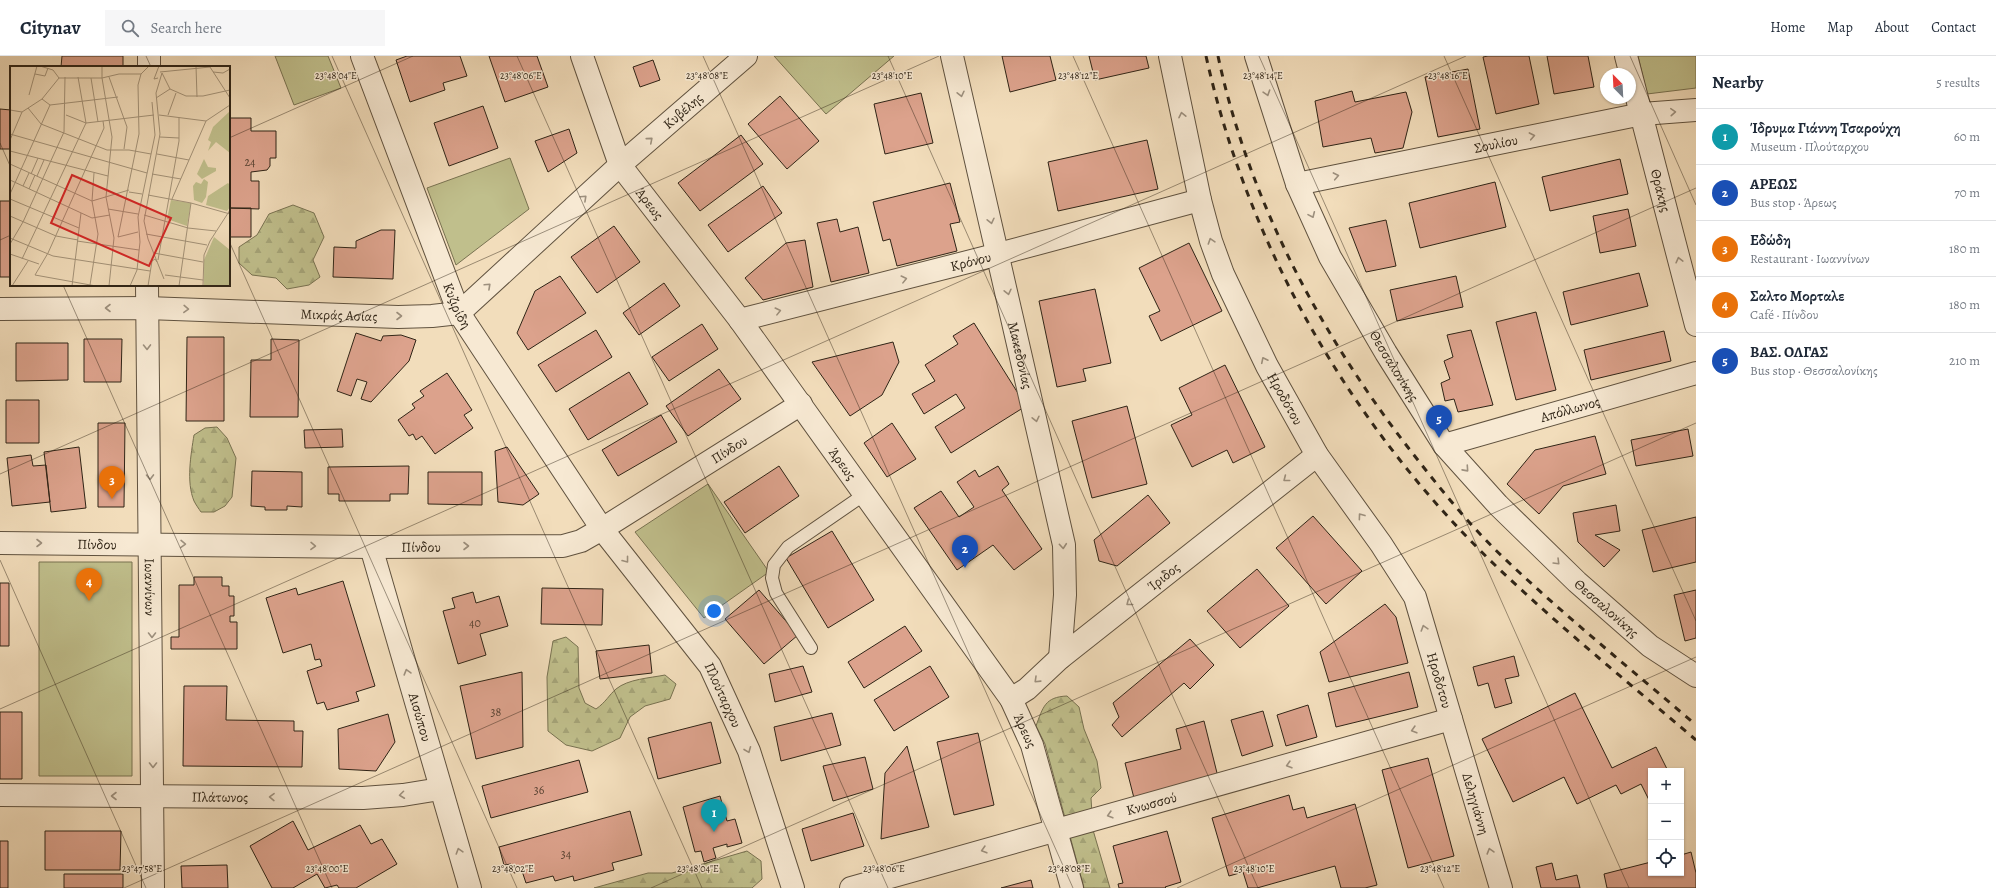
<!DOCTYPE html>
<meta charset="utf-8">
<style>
body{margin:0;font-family:Alegreya,serif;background:#f6f6f7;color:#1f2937}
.controls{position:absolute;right:12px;bottom:12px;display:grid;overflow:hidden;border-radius:0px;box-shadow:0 1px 3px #0004}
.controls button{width:36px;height:36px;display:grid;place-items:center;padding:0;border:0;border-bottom:1px solid #e0e1e3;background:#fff;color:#1f2937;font:20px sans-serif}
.compass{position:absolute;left:1600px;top:12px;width:36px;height:36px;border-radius:50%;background:#fff;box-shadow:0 1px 3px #0004;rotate:336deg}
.you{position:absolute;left:714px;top:555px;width:14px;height:14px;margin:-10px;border:3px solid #fff;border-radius:50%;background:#1a73e8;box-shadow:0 0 0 6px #1a73e833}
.badge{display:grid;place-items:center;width:26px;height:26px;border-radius:50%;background:#db2777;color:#fff;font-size:13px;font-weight:700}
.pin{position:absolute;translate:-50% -33px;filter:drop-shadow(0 1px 2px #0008)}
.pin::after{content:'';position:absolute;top:21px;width:14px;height:12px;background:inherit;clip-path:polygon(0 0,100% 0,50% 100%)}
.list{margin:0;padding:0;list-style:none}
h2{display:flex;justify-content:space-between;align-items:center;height:52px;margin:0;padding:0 16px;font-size:17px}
h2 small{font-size:13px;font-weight:400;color:#747a83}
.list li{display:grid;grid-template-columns:26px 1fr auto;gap:12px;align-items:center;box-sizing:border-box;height:56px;padding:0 16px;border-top:1px solid #e0e1e3}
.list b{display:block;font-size:15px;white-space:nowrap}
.list p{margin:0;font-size:13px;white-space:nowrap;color:#747a83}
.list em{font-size:13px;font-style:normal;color:#747a83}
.icon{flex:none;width:22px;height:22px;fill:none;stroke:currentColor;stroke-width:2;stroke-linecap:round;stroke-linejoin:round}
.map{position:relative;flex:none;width:1696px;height:832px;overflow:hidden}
header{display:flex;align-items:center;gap:24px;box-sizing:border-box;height:56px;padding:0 20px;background:#fff;border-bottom:1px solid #e0e1e3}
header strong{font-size:19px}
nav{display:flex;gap:22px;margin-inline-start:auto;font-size:14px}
.search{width:280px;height:36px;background:#f6f6f7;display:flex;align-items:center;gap:10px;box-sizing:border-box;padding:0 14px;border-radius:0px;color:#747a83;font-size:15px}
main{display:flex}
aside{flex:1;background:#fff}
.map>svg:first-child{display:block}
</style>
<header>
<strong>Citynav</strong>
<div class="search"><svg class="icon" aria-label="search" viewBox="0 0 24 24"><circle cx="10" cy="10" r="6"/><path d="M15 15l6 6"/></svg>Search here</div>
<nav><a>Home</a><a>Map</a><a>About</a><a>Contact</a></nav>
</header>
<main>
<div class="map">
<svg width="1696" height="832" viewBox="0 0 1696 832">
<defs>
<pattern id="forest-firs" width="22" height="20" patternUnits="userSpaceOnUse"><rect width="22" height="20" fill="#c0bf8c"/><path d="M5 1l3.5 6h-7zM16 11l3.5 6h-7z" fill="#a5a478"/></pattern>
</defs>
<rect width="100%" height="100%" fill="#f2ddbb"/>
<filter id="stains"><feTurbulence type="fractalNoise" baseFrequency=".005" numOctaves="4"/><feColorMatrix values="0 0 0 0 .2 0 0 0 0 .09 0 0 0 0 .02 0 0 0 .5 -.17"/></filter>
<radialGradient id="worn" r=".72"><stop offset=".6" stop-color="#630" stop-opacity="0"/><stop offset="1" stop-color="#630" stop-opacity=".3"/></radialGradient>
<path fill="#c0bf8c" stroke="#787251" d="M275 0H328L341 32 294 49Z
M774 0H894L826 58Z
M1638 0H1696V32L1647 38Z
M510 102 529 153 456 209 427 132Z
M708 428 769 516 704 562 635 476Z
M39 506H132V720H39Z"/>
<path fill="url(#forest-firs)" stroke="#787251" d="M293 149 314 157 324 181 313 204 320 221 309 229 287 233 276 222 252 219 239 207V191L257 179 269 158Z
M217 371 227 382 236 402 232 441 225 450 214 456H201C199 453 196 449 194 445 186 426 191 398 194 379L205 372Z
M566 581 578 591 579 632 585 647 596 653C606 646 609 639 616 633 628 623 650 622 665 619L676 628 670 643 645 650 630 661 620 682 592 695 566 689 548 675 547 621 553 585Z
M1067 640 1079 651 1084 673 1097 705 1101 732 1091 742 1093 774 1110 832H1084L1045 688 1036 670C1043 651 1045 641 1067 640Z
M747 795 761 805 762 823 752 832H594L648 817H672Z"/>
<path fill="#dca28c" stroke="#2f2416" d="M62 0H123V11H61Z
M407 0H460L467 20 443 27 445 34 410 46 396 4Z
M489 0H537L548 31 505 46Z
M1002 0H1050L1056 24 1010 36Z
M1089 0H1146L1149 12 1095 24Z
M1488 0H1529L1539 48 1496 58 1483 1Z
M1547 0H1588L1594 31 1554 38Z
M653 4 660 24 640 31 633 11Z
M1468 13 1480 73 1438 81 1425 21Z
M1352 35 1355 46 1406 36 1412 56 1403 92 1375 97 1371 82 1323 91 1315 45Z
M921 37 933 87 885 98 874 48Z
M780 40 819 85 787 113 748 68Z
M483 50 498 92 449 110 434 67Z
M0 53 11 54V93H0Z
M229 62H251V75H276V102H270V110L267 114 251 116V125H259V153L229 152Z
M569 73 577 97 548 116 535 85Z
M741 79 763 108 700 155 678 127Z
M1147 84 1158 133 1058 155 1048 106Z
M1620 103 1628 138 1550 155 1542 121Z
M1495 126 1506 171 1420 192 1409 147Z
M950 127 960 166 950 168 957 195 897 210 890 183 883 185 873 146Z
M763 130 782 157 728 196 708 169Z
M0 145H11V221H0Z
M229 152H251V181H229Z
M1628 153 1636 190 1600 197 1593 160Z
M837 163 840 176 858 171 869 217 831 226 817 167Z
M1386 164 1396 210 1366 216 1349 172Z
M614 170 640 206 597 237 571 201Z
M381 174H395L393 223 333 221 334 191 356 192V185Z
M805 184 813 231 763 244 745 222 786 187Z
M1189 187 1222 255 1161 285 1149 260 1160 255 1139 212Z
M1639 217 1648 250 1571 269 1563 236Z
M560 220 586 257 528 294 517 277 535 235Z
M1456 220 1463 251 1397 265 1390 234Z
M664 227 680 250 639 279 623 257Z
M1095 233 1111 307 1083 313 1086 325 1057 331 1039 245Z
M1536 256 1556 334 1516 344 1496 266Z
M974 267 1026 350 951 397 935 371 965 352 956 338 924 358 912 338 935 325 925 309 958 288 953 280Z
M702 268 718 293 669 325 652 301Z
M596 274 612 301 556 336 538 309Z
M1471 274 1493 349 1458 356 1454 343 1445 345 1441 327 1450 323 1444 305 1453 301 1447 279Z
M1664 275 1671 305 1591 324 1584 294Z
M356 277 381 285 383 280 401 279 416 284 409 305 371 346 361 343 367 326 357 323 351 340 337 335Z
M187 281H224V365H186Z
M84 283H122L121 326H84Z
M271 283 299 284 298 361H250L251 304H271Z
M893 286 899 306 882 339 850 360 812 306Z
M16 287H68V324L16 325Z
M1225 309 1265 391 1233 407 1227 394 1192 411 1171 369 1192 359 1179 332Z
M719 313 741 343 688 380 666 350Z
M629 316 648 348 588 384 569 353Z
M447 317 472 354 464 359 473 372 435 398 422 380 416 384 413 378 409 380 398 364 415 352 412 348 424 340 420 335Z
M6 344H39V387H6Z
M1127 350 1147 428 1092 442 1072 365Z
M661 359 677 386 618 420 602 394Z
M98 367H125L124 451H98Z
M892 367 916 403 887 421 864 387Z
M342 373 343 391 305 392 304 374Z
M1688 373 1693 400 1636 410 1631 384Z
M1595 380 1606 418 1563 430 1539 458 1507 428 1535 394Z
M79 391 86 452 51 456 44 396Z
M507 391 539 438 523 449 498 446 495 395Z
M31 399 33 410 46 409 50 446 12 450 7 402Z
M409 410 408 438H390V445H339V438H328V411Z
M779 410 799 440 745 477 724 446Z
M998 410 1009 428 1002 434 1042 493 1014 514 993 489 957 514 914 452 941 435 959 461 974 451 957 426 975 414 979 421Z
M252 415 302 416V451L287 450V454H265V451L251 450Z
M428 416H482V449L428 448Z
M1148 439 1170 467 1117 510 1099 505 1094 484Z
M1616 449 1620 475 1595 479 1620 494 1604 511 1578 486 1573 457Z
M1313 460 1362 515 1326 548 1276 492Z
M1696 461V506L1653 516 1642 474Z
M832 475 874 544 828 572 786 502Z
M1257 513 1289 550 1240 592 1207 555Z
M194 521H222V530H229V540H234V560H230V566H237V593H171V581H179V529H194Z
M343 525 375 630 356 636 359 645 327 654 324 646 317 648 307 615 322 610 320 603 315 604 311 588 283 597 266 542 296 532 298 539Z
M0 527H9V590H0Z
M542 532 603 533 602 569 541 568Z
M759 534 798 579 764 608 725 563Z
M1696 534V582L1685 585 1674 539Z
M473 536 476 547 499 540 508 570 480 578 486 599 458 608 443 555 455 552 452 542Z
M1385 548 1396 561 1408 607 1329 626 1320 596Z
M905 570 922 595 864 632 848 606Z
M1190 583 1214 609 1190 633 1184 627 1122 681 1112 669 1119 661 1113 647Z
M649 589 652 617 600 623 596 595Z
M1514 600 1519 620 1505 623 1512 647 1495 652 1488 627 1478 630 1473 611Z
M803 610 812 636 775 646 769 618Z
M930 610 949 641 894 675 874 644Z
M522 616 523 691 476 703 460 630Z
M1409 616 1418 651 1336 671 1328 637Z
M184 630H227L226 664 294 665V675H303L302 711 183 710Z
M1575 637 1612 712 1656 691 1668 715H1651V748L1641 728 1621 738 1616 729 1577 748 1564 721 1513 746 1482 683Z
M1308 649 1317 681 1286 690 1277 659Z
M1263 655 1273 690 1242 700 1231 664Z
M0 656H22V723H0Z
M832 657 841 689 781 705 774 671Z
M388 658 395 686 376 715 339 713 338 673Z
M1204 665 1219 725 1135 746 1125 707 1181 693 1176 673Z
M711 666 721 707 658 723 648 682Z
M978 677 994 749 954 759 937 686Z
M907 690 929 771 881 783 885 717Z
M865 701 873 733 833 745 823 710Z
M1428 702 1454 800 1408 812 1382 714Z
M579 704 588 736 491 762 482 730Z
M1289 739 1293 754 1304 751 1307 762 1355 748 1377 829 1365 832H1341L1335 810 1257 832H1248L1243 816 1229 820 1212 762Z
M720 740 727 765 735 763 742 787 727 791V788L713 792 716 802 704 806 701 795 695 796 683 751Z
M630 755 642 799 612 807 614 814 574 825 573 820 555 825 553 820 526 827 522 815 514 817 511 808 504 809 499 791Z
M853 757 864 790 811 805 802 773Z
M293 765 308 794 360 769 371 788 382 783 397 808 356 832H339L337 829 325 832 317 818 293 832H272L250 790Z
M45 775H121L120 814H45Z
M1167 775 1181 826 1165 831 1166 832H1119L1118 828 1123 827 1113 790Z
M0 785H8V832H0Z
M1691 796 1696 817V832H1607L1604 818 1651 806V817H1681V799Z
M1552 807 1556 824 1577 819 1580 832H1541L1536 811Z
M227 809 228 832H182L181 810Z
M64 818H123V832H64Z
M1031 824 1033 832H1001Z"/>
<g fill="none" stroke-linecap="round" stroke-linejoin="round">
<g stroke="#60523f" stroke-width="14">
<path id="service" d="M811 592 776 537 772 522 774 509 788 491 865 438"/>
</g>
<g stroke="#60523f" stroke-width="24">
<g id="minor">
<path id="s1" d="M362 0 459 257 602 473 710 610 749 695 793 832"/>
<path id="s2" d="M582 0 620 109 740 264 1011 643 1032 689 1072 832"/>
<path id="s3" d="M952 0 1064 489 1065 539 1060 602"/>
<path id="s4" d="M1170 0 1200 144 1211 185 1223 218 1267 310 1317 399 1381 488 1415 541 1501 832"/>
<path id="s5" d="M1256 0 1297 128 1330 201 1386 297 1444 389 1498 449 1577 526 1650 590 1696 620"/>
<path id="s6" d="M1626 0 1696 269"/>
<path d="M149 11V0"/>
<path id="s7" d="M1297 128 1642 58 1696 54"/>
<path id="s8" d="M147 229 153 832"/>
<path id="s9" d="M0 253 147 252 398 261 432 260 459 257 620 109 746 0"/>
<path id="s10" d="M740 264 999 198 1200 144"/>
<path id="s11" d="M1444 389 1696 317"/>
<path id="s12" d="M0 487 371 491 563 490 581 485 602 473 801 348"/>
<path id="s13" d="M371 491 470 832"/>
<path id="s14" d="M1011 643 1027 633 1060 602 1317 399"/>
<path id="s15" d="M0 739 363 742 403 739 440 733"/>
<path id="s16" d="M851 832 1451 663"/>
</g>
</g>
<use href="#service" stroke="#f7e9d3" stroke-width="12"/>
<use href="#minor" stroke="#f7e9d3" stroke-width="22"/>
<path stroke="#2f2416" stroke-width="3" stroke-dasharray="7 7" stroke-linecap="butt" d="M1206 0C1249 194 1354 374 1497 511 1561 572 1629 627 1696 684
M1218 0C1250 150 1326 289 1421 408 1447 441 1474 474 1505 503 1566 561 1632 614 1696 669"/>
</g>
<defs><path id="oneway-chevron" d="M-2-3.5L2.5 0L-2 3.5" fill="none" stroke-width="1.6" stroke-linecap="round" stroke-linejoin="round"/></defs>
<g stroke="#9d907e">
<use href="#oneway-chevron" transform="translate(1267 37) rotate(72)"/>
<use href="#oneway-chevron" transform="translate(961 38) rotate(77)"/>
<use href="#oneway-chevron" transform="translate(1673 56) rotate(-4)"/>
<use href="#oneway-chevron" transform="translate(1182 59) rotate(-102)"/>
<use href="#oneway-chevron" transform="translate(1532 80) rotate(-11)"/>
<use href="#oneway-chevron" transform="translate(650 84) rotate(-41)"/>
<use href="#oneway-chevron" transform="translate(1336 120) rotate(-11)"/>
<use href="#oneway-chevron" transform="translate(584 142) rotate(-43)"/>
<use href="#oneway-chevron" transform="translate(1312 159) rotate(66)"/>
<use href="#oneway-chevron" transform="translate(991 165) rotate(77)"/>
<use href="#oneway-chevron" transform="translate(1211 185) rotate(-108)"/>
<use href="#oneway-chevron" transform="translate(1679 204) rotate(-104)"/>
<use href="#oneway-chevron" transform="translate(904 223) rotate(-14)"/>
<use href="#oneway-chevron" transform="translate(488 230) rotate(-43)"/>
<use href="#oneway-chevron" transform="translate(1008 236) rotate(77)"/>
<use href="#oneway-chevron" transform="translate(108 252) rotate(180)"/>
<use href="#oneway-chevron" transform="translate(186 253) rotate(2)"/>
<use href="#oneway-chevron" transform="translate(778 255) rotate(-14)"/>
<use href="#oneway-chevron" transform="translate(399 260)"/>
<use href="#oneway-chevron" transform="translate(147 291) rotate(89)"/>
<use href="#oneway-chevron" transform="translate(1264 304) rotate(-116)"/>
<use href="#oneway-chevron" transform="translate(1036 363) rotate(77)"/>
<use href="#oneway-chevron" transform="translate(1466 413) rotate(48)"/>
<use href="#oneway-chevron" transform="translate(150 421) rotate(89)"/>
<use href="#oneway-chevron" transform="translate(1286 423) rotate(142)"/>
<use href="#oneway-chevron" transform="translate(1361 460) rotate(-126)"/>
<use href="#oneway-chevron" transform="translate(39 487)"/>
<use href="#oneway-chevron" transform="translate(183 488) rotate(1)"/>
<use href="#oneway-chevron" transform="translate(313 490) rotate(1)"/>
<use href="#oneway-chevron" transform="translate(466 490)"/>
<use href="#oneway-chevron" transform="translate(1063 490) rotate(85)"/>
<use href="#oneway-chevron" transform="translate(626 504) rotate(52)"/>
<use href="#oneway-chevron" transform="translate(1557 506) rotate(45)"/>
<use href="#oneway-chevron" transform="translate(1129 547) rotate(142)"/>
<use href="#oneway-chevron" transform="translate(1424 572) rotate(-107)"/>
<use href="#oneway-chevron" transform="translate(152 579) rotate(90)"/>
<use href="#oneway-chevron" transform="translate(407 616) rotate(-106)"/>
<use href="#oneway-chevron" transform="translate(1037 624) rotate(136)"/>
<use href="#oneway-chevron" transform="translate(1414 674) rotate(164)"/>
<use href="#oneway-chevron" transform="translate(748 694) rotate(68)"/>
<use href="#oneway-chevron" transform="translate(153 709) rotate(90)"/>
<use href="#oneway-chevron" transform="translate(1289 709) rotate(164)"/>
<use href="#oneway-chevron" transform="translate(402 739) rotate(173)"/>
<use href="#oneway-chevron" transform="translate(114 740) rotate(-180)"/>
<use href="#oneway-chevron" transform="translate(272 741) rotate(-179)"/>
<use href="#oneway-chevron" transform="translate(1110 759) rotate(164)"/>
<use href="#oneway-chevron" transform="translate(984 794) rotate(164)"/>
<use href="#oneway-chevron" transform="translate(459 795) rotate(-107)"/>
<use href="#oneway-chevron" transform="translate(1490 795) rotate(-106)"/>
</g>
<path fill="none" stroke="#2f2416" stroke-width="1" stroke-opacity="0.45" d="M146 0 151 11M332 0 702 832M517 0 888 832M703 0 1073 832M888 0 1258 832M1073 0 1444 832M1259 0 1629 832M1444 0 1696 565M1630 0 1696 149M229 82 413 0M0 87 11 112M0 184 11 179M229 185 517 832M63 229 332 832M0 418 939 0M0 504 146 832M0 653 1466 0M124 832 1696 132M651 832 1696 367M1177 832 1696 601"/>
<g text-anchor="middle" stroke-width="3" stroke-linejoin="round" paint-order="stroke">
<g font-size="12" fill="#5a4434">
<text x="250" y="110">24</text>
<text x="475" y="571">40</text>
<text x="496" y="660">38</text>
<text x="539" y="738">36</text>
<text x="566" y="802">34</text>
</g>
<g font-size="14" fill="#2f2416" stroke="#f7e9d3">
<text dy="5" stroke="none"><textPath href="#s9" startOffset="761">Κυβέλης</textPath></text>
<text dy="5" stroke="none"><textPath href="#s7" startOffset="203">Σουλίου</textPath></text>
<text dy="5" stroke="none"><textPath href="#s6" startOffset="139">Θράκης</textPath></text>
<text dy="5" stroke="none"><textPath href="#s2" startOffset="164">Άρεως</textPath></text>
<text dy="5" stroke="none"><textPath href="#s10" startOffset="238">Κρόνου</textPath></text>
<text dy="5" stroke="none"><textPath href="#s1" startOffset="267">Κυζιρίδη</textPath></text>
<text dy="5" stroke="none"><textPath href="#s9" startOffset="339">Μικράς Ασίας</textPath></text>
<text dy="5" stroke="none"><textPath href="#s3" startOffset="307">Μακεδονίας</textPath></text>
<text dy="5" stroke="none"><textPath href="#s5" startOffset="341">Θεσσαλονίκης</textPath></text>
<text dy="5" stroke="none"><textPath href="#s4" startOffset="364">Ηροδότου</textPath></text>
<text dy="5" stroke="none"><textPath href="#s11" startOffset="131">Απόλλωνος</textPath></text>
<text dy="5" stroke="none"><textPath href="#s12" startOffset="756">Πίνδου</textPath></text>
<text dy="5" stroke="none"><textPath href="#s2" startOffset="488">Άρεως</textPath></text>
<text dy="5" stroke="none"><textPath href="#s12" startOffset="97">Πίνδου</textPath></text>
<text dy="5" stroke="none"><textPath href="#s12" startOffset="421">Πίνδου</textPath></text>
<text dy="5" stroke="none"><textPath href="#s14" startOffset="196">Ίριδος</textPath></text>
<text dy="5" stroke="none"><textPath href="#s8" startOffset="302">Ιωαννίνων</textPath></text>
<text dy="5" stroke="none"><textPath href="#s5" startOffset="665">Θεσσαλονίκης</textPath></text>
<text dy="5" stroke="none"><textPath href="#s4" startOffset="688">Ηροδότου</textPath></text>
<text dy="5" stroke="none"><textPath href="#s1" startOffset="740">Πλούταρχου</textPath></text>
<text dy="5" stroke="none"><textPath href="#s13" startOffset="177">Αισώπου</textPath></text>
<text dy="5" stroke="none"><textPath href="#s2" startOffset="812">Άρεως</textPath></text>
<text dy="5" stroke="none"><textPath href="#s15" startOffset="220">Πλάτωνος</textPath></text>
<text dy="5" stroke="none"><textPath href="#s16" startOffset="312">Κνωσσού</textPath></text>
<text dy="5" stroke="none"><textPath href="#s4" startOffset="817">Δεληγιάννη</textPath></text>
</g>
</g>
<g transform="translate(10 10)">
<rect width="220" height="220" fill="#f2ddbb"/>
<path d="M220 45V87L206 76 198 85 201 76 198 74 203 61ZM218 117 220 119V141L217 145 196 139 198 130ZM161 134 181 137 177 160 157 153ZM204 171 220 184V220H194V194Z" fill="#c0bf8c"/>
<path d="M194 93 198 101 206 102V105L192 113 187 108ZM194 113 198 116 196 131 192 137 184 134 183 120 186 116 191 118Z" fill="#c0bf8c"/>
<path fill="none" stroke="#a49379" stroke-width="1" d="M30 0 43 4 49 12M92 0V12L102 71 96 131 104 172 99 220M186 0 187 31M200 1 220 32M150 6 200 1M203 6 213 7 220 3M152 7 146 27 150 68 134 155 138 173 154 213M152 7 160 23 176 30H193L220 24M25 8 35 10 38 2M99 11 117 61 114 83M81 12 88 56M148 12 144 13 149 0M19 29 27 0M146 32 160 23M32 33 40 39 108 31M18 42 31 58 97 84H119L141 88M0 44 12 46M56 49 76 57 144 49M149 49 196 55M158 49 166 27M0 68 137 107M150 71 169 72M0 74 12 46 32 33 49 12H92L109 8H131L139 0M0 85 98 110M147 88 179 94M0 98 82 135 119 124M21 108 28 92M142 108 171 113M27 110 34 94M0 114 82 152 100 149M13 120 19 107M19 123 25 109M119 126 132 128M0 128 40 39M138 129 181 137 220 148M0 133 69 162M162 133 196 55 220 39M98 143 128 148M134 149 178 162 206 165M0 150 46 170 68 174M136 168 197 179M108 171 129 68 128 19 131 8M108 171 128 166M0 172 43 190 140 205M67 175 129 184M0 178 13 156 54 66 55 11M144 187 193 196M0 188 29 198M12 193 76 57 68 11M148 194 169 75V51M155 209 193 214M80 219 88 168 82 135 84 107M2 220 18 195M62 220 71 147M86 220 25 209 38 187 86 80 94 62 93 55M120 220 127 204 130 176 128 151 145 69 142 36M138 220 142 195 145 193 147 196M169 220 181 137M193 220 194 189 200 175 220 144"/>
<path fill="#d62828" fill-opacity="0.15" stroke="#d62828" stroke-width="2" d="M62 109 161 152 139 200 41 157Z"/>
<rect width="220" height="220" fill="none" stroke="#2f2416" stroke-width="2"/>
</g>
<g font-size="10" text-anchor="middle" fill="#2f2416" stroke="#f7e9d3" stroke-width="3" stroke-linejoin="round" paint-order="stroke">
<text x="336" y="23">23°48'04"E</text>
<text x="521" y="23">23°48'06"E</text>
<text x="892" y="23">23°48'10"E</text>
<text x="1078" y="23">23°48'12"E</text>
<text x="1263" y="23">23°48'14"E</text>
<text x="707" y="23">23°48'08"E</text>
<text x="1448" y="23">23°48'16"E</text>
<text x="142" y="816">23°47'58"E</text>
<text x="327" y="816">23°48'00"E</text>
<text x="513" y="816">23°48'02"E</text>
<text x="698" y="816">23°48'04"E</text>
<text x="884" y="816">23°48'06"E</text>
<text x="1069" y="816">23°48'08"E</text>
<text x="1254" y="816">23°48'10"E</text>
<text x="1440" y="816">23°48'12"E</text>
</g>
<rect width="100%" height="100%" filter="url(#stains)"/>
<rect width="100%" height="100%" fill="url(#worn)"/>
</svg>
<div class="controls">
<button>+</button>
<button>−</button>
<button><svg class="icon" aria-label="locate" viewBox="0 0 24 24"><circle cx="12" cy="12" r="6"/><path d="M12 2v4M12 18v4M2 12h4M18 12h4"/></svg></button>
</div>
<svg class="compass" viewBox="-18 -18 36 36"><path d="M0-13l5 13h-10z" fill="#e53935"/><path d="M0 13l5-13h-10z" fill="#747a83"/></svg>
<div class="you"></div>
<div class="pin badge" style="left:714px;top:776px;background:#0f9aa8">1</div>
<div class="pin badge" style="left:965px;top:512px;background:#1a4fb4">2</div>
<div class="pin badge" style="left:112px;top:443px;background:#e8710a">3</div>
<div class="pin badge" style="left:89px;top:545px;background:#e8710a">4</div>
<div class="pin badge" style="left:1439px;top:382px;background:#1a4fb4">5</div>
</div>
<aside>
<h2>Nearby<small>5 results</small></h2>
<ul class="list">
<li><span class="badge" style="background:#0f9aa8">1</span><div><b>Ίδρυμα Γιάννη Τσαρούχη</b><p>Museum · Πλούταρχου</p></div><em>60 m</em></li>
<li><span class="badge" style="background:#1a4fb4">2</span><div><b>ΑΡΕΩΣ</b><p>Bus stop · Άρεως</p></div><em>70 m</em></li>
<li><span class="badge" style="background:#e8710a">3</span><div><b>Εδώδη</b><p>Restaurant · Ιωαννίνων</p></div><em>180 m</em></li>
<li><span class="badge" style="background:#e8710a">4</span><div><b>Σαλτο Μορταλε</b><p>Café · Πίνδου</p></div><em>180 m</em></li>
<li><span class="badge" style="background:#1a4fb4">5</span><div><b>ΒΑΣ. ΟΛΓΑΣ</b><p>Bus stop · Θεσσαλονίκης</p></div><em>210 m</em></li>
</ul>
</aside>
</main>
